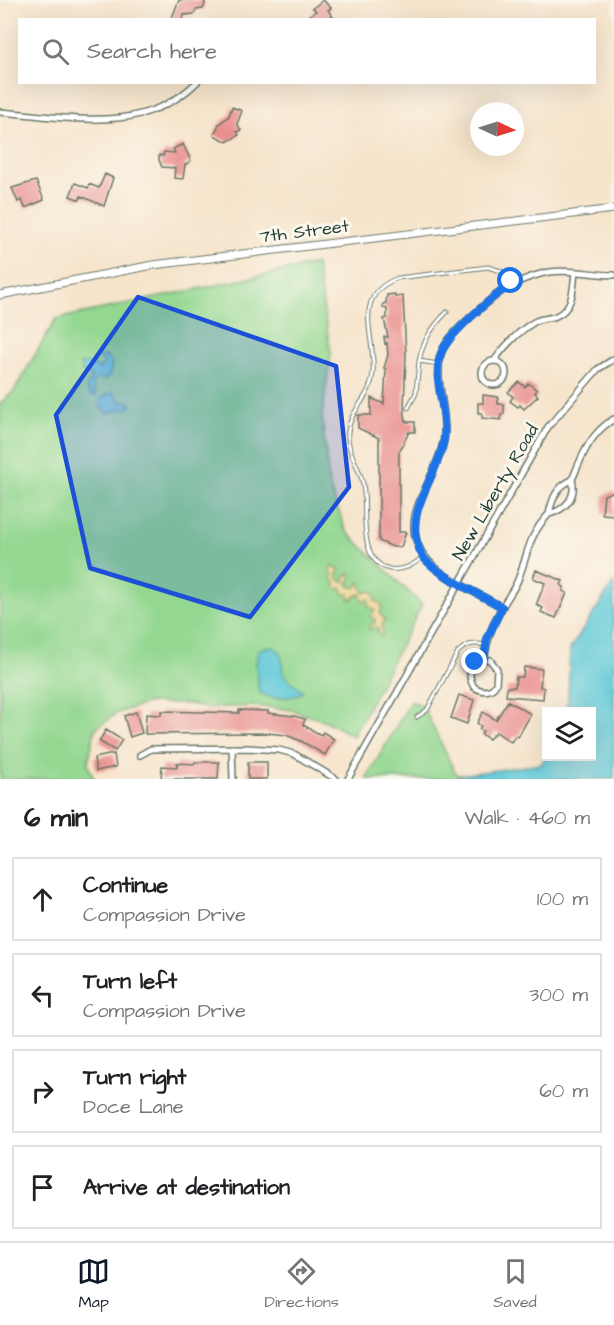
<!DOCTYPE html>
<meta charset="utf-8">
<style>
body{margin:0;font-family:"Architects Daughter",sans-serif;background:#f2f2f2;color:#202124}
.controls{position:absolute;right:18px;bottom:18px;display:grid;overflow:hidden;border-radius:0px;box-shadow:0 6px 24px #0002}
.controls button{width:54px;height:54px;display:grid;place-items:center;padding:0;border:0;border-bottom:2px solid #e0e0e0;background:#fff;color:#202124;font:30px sans-serif}
.compass{position:absolute;left:470px;top:102px;width:54px;height:54px;border-radius:50%;background:#fff;box-shadow:0 6px 24px #0002;rotate:94deg}
.stop{position:absolute;width:18px;height:18px;margin:-14px;border:4px solid #1a73e8;border-radius:50%;background:#fff}
.stop.end{background:#1a73e8;border-color:#fff;box-shadow:0 2px 6px #0008}
.list{margin:0;padding:0;list-style:none}
h2{display:flex;justify-content:space-between;align-items:center;height:78px;margin:0;padding:0 24px;font-size:26px}
h2 small{font-size:20px;font-weight:400;color:#757577}
.list li{display:grid;grid-template-columns:39px 1fr auto;gap:18px;align-items:center;box-sizing:border-box;height:84px;margin:0 12px 12px;padding:0 12px;border:2px solid #e0e0e0;border-radius:0px}
.list b{display:block;font-size:22px;white-space:nowrap}
.list p{margin:0;font-size:20px;white-space:nowrap;color:#757577}
.list em{font-size:20px;font-style:normal;color:#757577}
.icon{flex:none;width:33px;height:33px;fill:none;stroke:currentColor;stroke-width:2;stroke-linecap:round;stroke-linejoin:round}
.map{position:relative;flex:none;width:614px;height:779px;overflow:hidden}
.search{position:absolute;background:#fff;box-shadow:0 6px 24px #0002;left:18px;right:18px;top:18px;height:66px;display:flex;align-items:center;gap:15px;box-sizing:border-box;padding:0 21px;border-radius:0px;color:#757577;font-size:22px}
.sheet{height:462px;background:#fff}
nav{display:flex;justify-content:space-around;align-items:center;box-sizing:border-box;height:84px;border-top:2px solid #e0e0e0;background:#fff;font-size:16px;color:#757577}
nav a{display:grid;justify-items:center;gap:3px}
nav .on{color:#111827}
.map>svg:first-child{display:block}
</style>
<div class="map">
<svg width="614" height="779" viewBox="0 0 614 779">
<rect width="100%" height="100%" fill="#fbf7ec"/>
<filter id="ink" filterUnits="userSpaceOnUse"><feTurbulence type="fractalNoise" baseFrequency=".0167" numOctaves="2"/><feDisplacementMap in="SourceGraphic" scale="12" xChannelSelector="R" yChannelSelector="G"/><feConvolveMatrix kernelMatrix="1 2 1 2 8 2 1 2 1" color-interpolation-filters="sRGB"/></filter>
<filter id="wash" filterUnits="userSpaceOnUse"><feTurbulence type="fractalNoise" baseFrequency=".008" numOctaves="4" result="noise"/><feDisplacementMap in="SourceGraphic" scale="24" xChannelSelector="R" yChannelSelector="G"/><feGaussianBlur stdDeviation="1.35" result="paint"/><feColorMatrix in="noise" values="0 0 0 0 0 0 0 0 0 0 0 0 0 0 0 0 0 1.4 0 .05"/><feComposite in="paint" operator="in"/></filter>
<g filter="url(#wash)">
<rect width="100%" height="100%" fill="#f6e4cb"/>
<path fill="#93d790" stroke="#598a62" stroke-width="1.5" d="M316 264 331 353 322 416 329 485 346 531 422 605 353 736 326 721 291 710 258 706 205 708 189 704 148 703 117 713 95 729 88 764 94 779H0V403L14 391 56 319Z
M411 701 423 706 455 772 461 779H366Z"/>
<path fill="#eeda9e" stroke="#868c69" stroke-width="1.5" d="M332 566 339 569 337 576 339 580 344 582 345 576 350 574 351 576 350 582H348L349 586 356 588 360 582 364 593 371 591 374 593 375 601 380 603 382 607 380 614 385 620 382 624 383 634 380 636 377 627 369 629 370 625 375 623V619L370 617 375 610 368 606 369 599 363 601 360 594 355 596 353 599 350 600 349 594 342 593V588L337 589 335 586 336 583 331 578 333 574 330 570Z"/>
<path fill="#5ec9d8" stroke="#3e8386" stroke-width="1.5" d="M103 355 106 356 105 358H108L112 362 110 375 105 380 98 378 93 382V389L97 395 95 397 92 394 90 395 86 387 91 378 89 373 83 372 80 363 92 365 99 369 105 363 98 358Z
M113 392 120 401 131 403V407L107 413 99 405C100 397 106 395 113 392Z
M614 582V779H457L460 775 542 764 546 753V756H592V712L564 711 568 701 570 649Z
M265 647H274L281 653 283 672 287 678 303 692C293 699 269 700 259 692L256 664 258 650Z"/>
<g id="blocks">
<path fill="#e98f8d" d="M179 0H204L205 4 203 9 196 10 194 14 184 15 182 20H171Z
M323 0 331 8 328 10 335 20H313L310 15 316 11 313 8Z
M232 107 242 111 237 124 241 130 237 132 239 135 227 142 214 135 219 124 229 116Z
M183 144 191 161 185 165 183 179 174 178 175 168 162 167 159 160V155L163 156 164 152 175 153 173 149Z
M105 174 113 178 104 206 81 196 80 200 70 196 75 183 88 188 89 184 99 188Z
M36 181 44 200 25 208 22 200 18 202 12 188Z
M395 294V297L403 296 406 354 404 408 406 422H415V432H409L399 452V532H406L401 547H393L379 541V438L358 428V415H371V398L384 404 386 369 384 368 388 355 387 343 385 344 384 337H388L384 319 387 318V309L383 308V304L386 303 387 295Z
M519 382 525 387 528 383 537 390 535 393 538 396 524 409 520 405 518 407 510 401 513 397 508 392Z
M483 395 498 397V404H504V414H501V420L482 418V413H478V403H483Z
M614 491V515L602 514 604 495Z
M536 570 563 581 561 585 564 587 563 591 567 593 556 618 541 612 543 608 536 605 545 583 533 578Z
M524 667 542 669 540 687 544 688 543 699 506 696 507 687H515L516 677H523Z
M459 695 474 700 467 724 451 718Z
M508 701 531 714 518 737 515 736 511 742 496 732 489 739 481 734 483 731 479 729 481 726 477 723 483 712 496 720Z
M239 710 268 711V713L294 716 305 719 303 725 321 735 323 732 334 739 325 755 301 741 286 735 267 733 145 734 146 714 161 715V711L239 713Z
M136 712 142 733 130 737 124 716Z
M106 730 122 740 115 751 99 741Z
M114 754 116 767 96 771 94 758Z
M195 762H219L218 779H161L162 766 177 767V763L195 764Z
M248 762H267V779H248Z"/>
</g>
</g>
<g filter="url(#ink)">
<use href="#blocks" fill-opacity="0" stroke="#6a7769" stroke-width="1.5"/>
<g fill="none" stroke-linecap="round" stroke-linejoin="round">
<g stroke="#6a7769" stroke-width="5">
<path id="service" d="M439 364 419 361C423 341 432 327 447 312
M408 408 416 393 419 361
M423 557C414 565 403 571 390 569 356 562 368 508 363 484 359 465 346 451 348 431 351 408 370 400 373 373 376 336 350 296 398 278L488 267 501 271 513 284
M417 717 427 710 458 652C468 643 474 643 486 645"/>
</g>
<g stroke="#6a7769" stroke-width="8">
<path id="minor" d="M0 112C68 117 143 136 197 82
M494 361C504 347 519 331 534 322 540 318 549 319 556 316 574 308 573 288 575 272
M482 373a12 12 0 1 1 24 0a12 12 0 1 1-24 0Z
M572 480C557 486 552 499 549 514 565 510 577 497 572 480 582 456 590 433 614 419
M502 607C462 584 395 562 419 503 427 482 440 462 444 439 448 412 435 385 440 358 441 352 446 343 450 338 460 326 498 291 512 285 521 280 541 273 550 272 572 269 593 275 614 275
M484 659C487 639 492 623 503 606 508 596 516 587 519 577 529 551 528 536 549 514
M484 659 490 660 497 669 496 684C491 693 482 692 474 687 466 674 471 664 484 659Z
M232 748 233 779
M140 755 151 749 248 748 279 750 294 754 336 779
M348 779 548 427 598 369 614 359"/>
</g>
<g stroke="#6a7769" stroke-width="9">
<path id="tertiary" d="M0 295 153 265 614 209"/>
</g>
<use href="#service" stroke="#fff" stroke-width="3"/>
<use href="#minor" stroke="#fff" stroke-width="5"/>
<use href="#tertiary" stroke="#fff" stroke-width="7"/>
</g>
</g>
<g fill="none" stroke-linecap="round" stroke-linejoin="round" filter="url(#ink)">
<path stroke="#1a73e8" stroke-width="8" d="M475 662 484 659 487 639 502 607C483 596 432 573 422 555 400 513 438 479 444 439 448 411 431 380 441 353 449 334 494 294 513 284L511 281"/>
</g>
<path fill="#1d4ed8" fill-opacity="0.2" stroke="#1d4ed8" stroke-width="4.5" stroke-linejoin="round" d="M138 297 336 366 349 487 250 617 90 568 56 415Z"/>
<g text-anchor="middle" stroke-width="6" stroke-linejoin="round" paint-order="stroke">
<g font-size="18" fill="#1f3d34" stroke="#fbf7ec">
<text transform="translate(304 231) rotate(-7)" y="6">7th Street</text>
<text transform="translate(495 492) rotate(-60)" y="6">New Liberty Road</text>
</g>
</g>
</svg>
<div class="controls">
<button><svg class="icon" aria-label="layers" viewBox="0 0 24 24"><path d="M12 4l9 5-9 5-9-5zM3 14l9 5 9-5"/></svg></button>
</div>
<svg class="compass" viewBox="-18 -18 36 36"><path d="M0-13l5 13h-10z" fill="#e53935"/><path d="M0 13l5-13h-10z" fill="#757577"/></svg>
<div class="stop" style="left:511px;top:281px"></div>
<div class="stop end" style="left:475px;top:662px"></div>
<div class="search"><svg class="icon" aria-label="search" viewBox="0 0 24 24"><circle cx="10" cy="10" r="6"/><path d="M15 15l6 6"/></svg>Search here</div>
</div>
<section class="sheet">
<h2>6 min<small>Walk · 460 m</small></h2>
<ul class="list">
<li><svg class="icon" aria-label="ahead" viewBox="0 0 24 24"><path d="M12 20V5M6 11l6-6 6 6"/></svg><div><b>Continue</b><p>Compassion Drive</p></div><em>100 m</em></li>
<li><svg class="icon" aria-label="left" viewBox="0 0 24 24"><path d="M17 20v-9H6M10 6l-5 5 5 5"/></svg><div><b>Turn left</b><p>Compassion Drive</p></div><em>300 m</em></li>
<li><svg class="icon" aria-label="right" viewBox="0 0 24 24"><path d="M7 20v-9h11M14 6l5 5-5 5"/></svg><div><b>Turn right</b><p>Doce Lane</p></div><em>60 m</em></li>
<li><svg class="icon" aria-label="arrive" viewBox="0 0 24 24"><path d="M6 21V4h12l-3 4 3 4H6"/></svg><div><b>Arrive at destination</b></div></li>
</ul>
</section>
<nav>
<a class="on"><svg class="icon" aria-label="map" viewBox="0 0 24 24"><path d="M3 6l6-2 6 2 6-2v14l-6 2-6-2-6 2zM9 4v14M15 6v14"/></svg>Map</a>
<a><svg class="icon" aria-label="directions" viewBox="0 0 24 24"><path d="M12 3l9 9-9 9-9-9zM9 14v-3h6M13 9l2 2-2 2"/></svg>Directions</a>
<a><svg class="icon" aria-label="saved" viewBox="0 0 24 24"><path d="M7 4h10v16l-5-4-5 4z"/></svg>Saved</a>
</nav>
